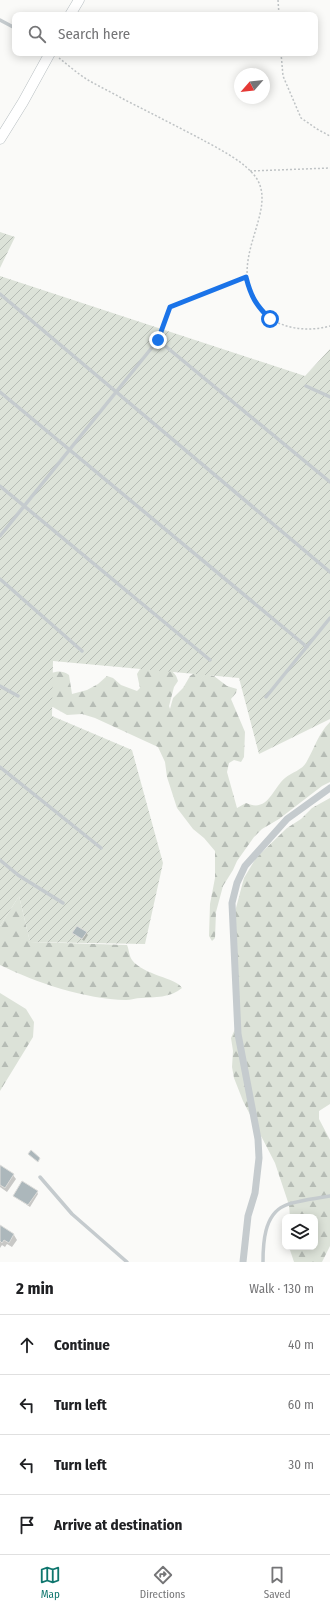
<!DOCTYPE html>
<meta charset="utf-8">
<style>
body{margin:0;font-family:"Fira Sans Condensed",sans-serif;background:#f2f2f2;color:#202124}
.controls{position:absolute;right:12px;bottom:12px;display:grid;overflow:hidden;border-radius:8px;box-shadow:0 2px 10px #0003}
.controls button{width:36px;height:36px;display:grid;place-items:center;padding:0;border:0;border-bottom:1px solid #e0e0e0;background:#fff;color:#202124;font:20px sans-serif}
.compass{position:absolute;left:234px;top:68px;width:36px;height:36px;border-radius:50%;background:#fff;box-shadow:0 2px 10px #0003;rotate:242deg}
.stop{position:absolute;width:12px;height:12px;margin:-9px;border:3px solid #1a73e8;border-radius:50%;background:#fff}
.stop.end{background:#1a73e8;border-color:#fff;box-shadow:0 1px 4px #0008}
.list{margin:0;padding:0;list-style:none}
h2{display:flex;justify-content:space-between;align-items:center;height:52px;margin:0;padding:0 16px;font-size:17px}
h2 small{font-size:13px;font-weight:400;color:#757577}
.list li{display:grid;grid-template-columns:26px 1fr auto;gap:12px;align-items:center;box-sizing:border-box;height:60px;padding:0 16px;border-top:1px solid #e0e0e0}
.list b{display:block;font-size:15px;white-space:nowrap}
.list em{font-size:13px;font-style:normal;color:#757577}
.icon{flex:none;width:22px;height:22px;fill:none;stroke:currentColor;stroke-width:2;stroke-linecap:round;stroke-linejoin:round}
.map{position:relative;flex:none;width:330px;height:1262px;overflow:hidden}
.search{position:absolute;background:#fff;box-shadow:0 2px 10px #0003;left:12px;right:12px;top:12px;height:44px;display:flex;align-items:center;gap:10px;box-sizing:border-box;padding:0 14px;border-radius:8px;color:#757577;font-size:15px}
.sheet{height:292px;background:#fff}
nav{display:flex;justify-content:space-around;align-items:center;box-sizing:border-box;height:56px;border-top:1px solid #e0e0e0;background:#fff;font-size:11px;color:#757577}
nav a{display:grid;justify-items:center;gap:2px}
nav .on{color:#0f766e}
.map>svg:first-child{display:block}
</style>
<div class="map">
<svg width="330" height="1262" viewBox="0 0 330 1262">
<defs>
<pattern id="forest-firs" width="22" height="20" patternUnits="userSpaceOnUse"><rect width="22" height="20" fill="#dce2d8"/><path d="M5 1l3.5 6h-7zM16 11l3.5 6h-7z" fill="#b6bcb5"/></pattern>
<pattern id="garden-furrows" width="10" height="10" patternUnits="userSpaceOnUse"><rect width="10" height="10" fill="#dce2d8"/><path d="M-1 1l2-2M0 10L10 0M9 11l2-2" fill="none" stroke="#b6bcb5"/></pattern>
</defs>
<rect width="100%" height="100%" fill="#fafaf8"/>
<path fill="url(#forest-firs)" d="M150 663C162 666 175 668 178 681L174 687 169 706 170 709 173 698 183 688 190 676 196 672 214 676 227 686 237 689 236 693 231 699 245 732 244 757 241 762 234 760 229 763 227 772 237 808 246 803C268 813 272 789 285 778 292 772 303 770 307 761 315 747 318 734 330 722V782L322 786 279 819 262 829 254 837 237 861 233 870 223 886 216 912 215 938 212 941 209 936 210 904 215 878V851L204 838 193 829 177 808 167 777 165 762 158 747 95 718 82 714 67 715 51 706 47 675C56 671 61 670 69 675L72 694 87 690 98 684 107 676 113 678 121 685 137 691 140 688 137 674 140 669Z
M330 798V1104L319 1111V1119L330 1140V1246L322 1262H294L289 1247H315V1217H290L289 1205 275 1163 243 1101 234 1078 232 1067 233 1051 231 1038 235 1029 233 919 244 878 256 858 287 828 301 819 312 808Z
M19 896 30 942 127 945C129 949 129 956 132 960 143 975 177 978 182 988 170 998 155 997 141 998 136 998 131 1000 126 1000 85 999 37 983 0 965V926Z
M0 993 26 1009 34 1022 33 1037 0 1091Z"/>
<path fill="url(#garden-furrows)" d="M0 232 15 237 0 268Z
M0 276 305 376 330 349V719L259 754 239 678 53 661 52 716 132 750 163 863 145 944 30 942 19 896 0 926Z"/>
<path fill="#0003" d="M74 933H86L88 935 84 941Z
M0 1166 13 1175 16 1179 7 1192 0 1187Z
M37 1192 38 1194 30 1207 14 1196Z
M0 1226 14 1235 17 1240 12 1247 7 1244 5 1247 2 1245 0 1248Z"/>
<path fill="#acb7bb" stroke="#dcdcda" d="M77 926 87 932 82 939 72 933Z
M31 1150 40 1158 38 1162 28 1154Z
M0 1165 14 1174 5 1188 0 1185Z
M22 1181 38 1191 28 1205 13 1196Z
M0 1225 14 1234 9 1243 4 1240 2 1243 0 1241Z"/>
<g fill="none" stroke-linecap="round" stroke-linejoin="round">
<g stroke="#b8bfc2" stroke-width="11">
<path id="secondary" d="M70 15 79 0
M0 139 23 102 50 53"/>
</g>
<path stroke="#bfc3c5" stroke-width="1.5" stroke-dasharray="2 2" stroke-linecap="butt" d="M278 0 279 15
M281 53 283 76 301 118 317 129 330 136
M59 58C68 65 78 74 88 80 100 87 113 93 125 100 151 113 176 126 201 139 219 149 246 162 257 179 277 212 229 258 255 302 260 310 266 317 274 321 292 330 311 331 330 326
M250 171 330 168
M160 334 170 307 246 277"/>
<path stroke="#c5cbce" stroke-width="3.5" d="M0 20 15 28
M0 294 330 572
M306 386 330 397
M0 392 307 647
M0 486 210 660
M0 536 158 340 330 482
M0 579 82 651
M0 686 18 696
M266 697 330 618
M0 767 101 848
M0 860 18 875 63 903
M40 1177 72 1214 127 1262
M263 1262C263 1244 264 1215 284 1206 293 1201 318 1198 330 1196"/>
<path stroke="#c5cbce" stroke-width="7" d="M243 1262 248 1216 255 1193 259 1158 258 1139 238 1034 232 903 237 883 245 866 287 819 330 788"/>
<use href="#secondary" stroke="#fff" stroke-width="10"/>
</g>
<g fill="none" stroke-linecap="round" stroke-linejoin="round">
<path stroke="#1a73e8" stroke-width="5" d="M158 340 170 307 246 277C251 297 256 305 270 319"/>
</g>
</svg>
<div class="controls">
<button><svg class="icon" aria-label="layers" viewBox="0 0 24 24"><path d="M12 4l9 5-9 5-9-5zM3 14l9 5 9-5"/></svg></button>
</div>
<svg class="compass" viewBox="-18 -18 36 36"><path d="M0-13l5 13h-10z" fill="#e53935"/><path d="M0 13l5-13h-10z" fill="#757577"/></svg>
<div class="stop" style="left:270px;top:319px"></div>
<div class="stop end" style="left:158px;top:340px"></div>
<div class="search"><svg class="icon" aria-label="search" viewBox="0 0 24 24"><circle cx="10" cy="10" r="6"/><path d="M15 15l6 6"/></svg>Search here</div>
</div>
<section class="sheet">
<h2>2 min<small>Walk · 130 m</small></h2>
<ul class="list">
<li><svg class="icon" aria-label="ahead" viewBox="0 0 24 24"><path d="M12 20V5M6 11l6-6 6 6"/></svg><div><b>Continue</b></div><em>40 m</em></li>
<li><svg class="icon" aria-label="left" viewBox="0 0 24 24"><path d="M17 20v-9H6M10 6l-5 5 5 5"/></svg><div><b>Turn left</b></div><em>60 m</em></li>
<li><svg class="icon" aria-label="left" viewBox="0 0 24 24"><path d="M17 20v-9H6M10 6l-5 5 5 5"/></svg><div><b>Turn left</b></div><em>30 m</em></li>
<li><svg class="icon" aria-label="arrive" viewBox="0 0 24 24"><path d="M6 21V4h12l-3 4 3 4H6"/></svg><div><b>Arrive at destination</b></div></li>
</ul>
</section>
<nav>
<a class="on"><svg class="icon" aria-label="map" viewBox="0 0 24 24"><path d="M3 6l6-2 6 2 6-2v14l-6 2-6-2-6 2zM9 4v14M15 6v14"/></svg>Map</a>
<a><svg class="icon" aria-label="directions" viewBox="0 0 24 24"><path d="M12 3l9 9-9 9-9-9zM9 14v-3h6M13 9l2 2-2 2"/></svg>Directions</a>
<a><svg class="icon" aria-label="saved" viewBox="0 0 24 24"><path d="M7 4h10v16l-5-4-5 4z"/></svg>Saved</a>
</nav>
